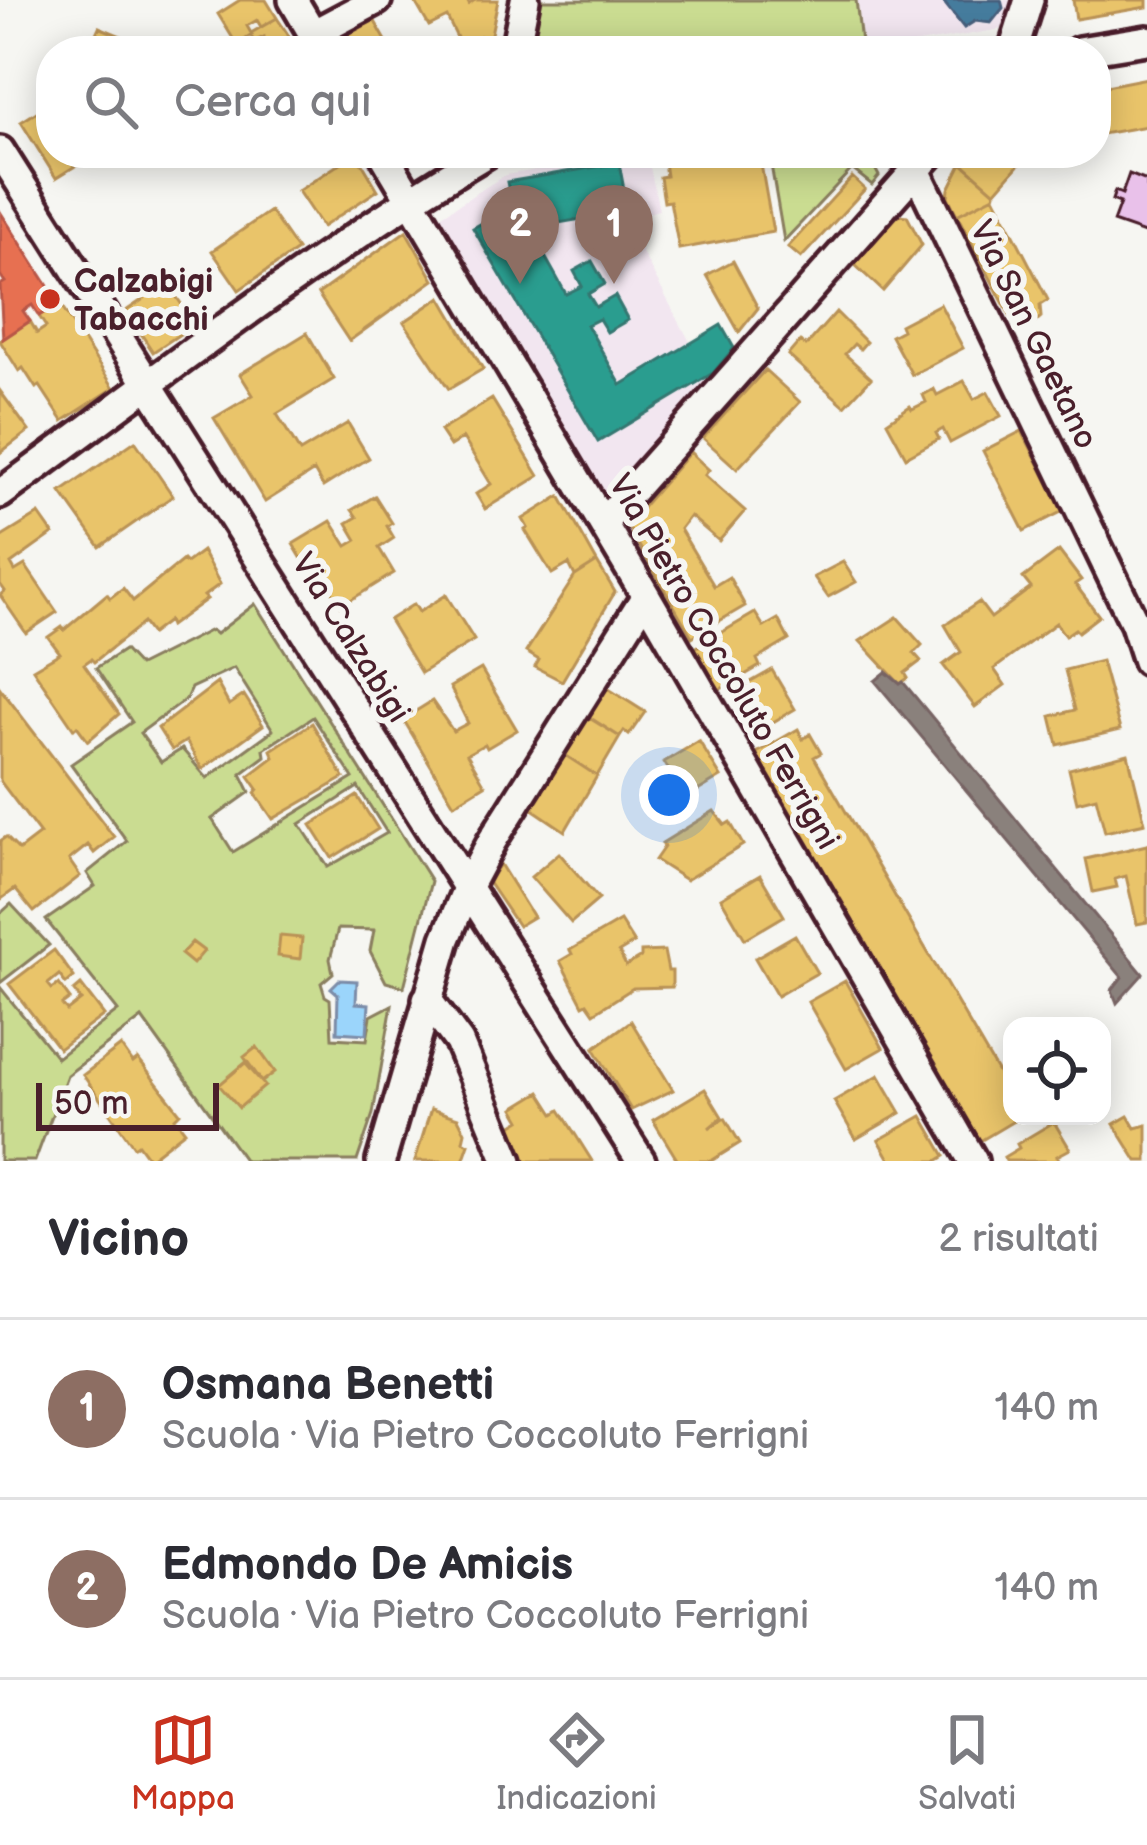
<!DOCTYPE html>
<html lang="it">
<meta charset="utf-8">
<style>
body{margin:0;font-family:"Balsamiq Sans",sans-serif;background:#f7f7f7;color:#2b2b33}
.controls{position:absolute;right:36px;bottom:36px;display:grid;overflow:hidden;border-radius:24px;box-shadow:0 6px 30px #0003}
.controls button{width:108px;height:108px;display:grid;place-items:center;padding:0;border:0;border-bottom:3px solid #e1e1e2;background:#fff;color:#2b2b33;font:60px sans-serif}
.scale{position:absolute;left:36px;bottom:30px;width:183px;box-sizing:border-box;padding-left:12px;border:6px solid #4a1f2b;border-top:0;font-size:33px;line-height:42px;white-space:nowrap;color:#4a1f2b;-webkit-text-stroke:9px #f6f6f2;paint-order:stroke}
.you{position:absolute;left:669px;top:795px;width:42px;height:42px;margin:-30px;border:9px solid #fff;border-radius:50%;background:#1a73e8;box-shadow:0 0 0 18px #1a73e833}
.badge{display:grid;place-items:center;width:78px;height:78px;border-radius:50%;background:#c8321e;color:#fff;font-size:39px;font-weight:700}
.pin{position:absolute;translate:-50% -99px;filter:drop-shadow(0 3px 6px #0008)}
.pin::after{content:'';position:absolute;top:63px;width:42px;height:36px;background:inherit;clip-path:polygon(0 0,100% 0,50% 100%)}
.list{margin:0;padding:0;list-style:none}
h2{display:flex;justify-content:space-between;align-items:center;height:156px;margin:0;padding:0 48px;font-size:51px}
h2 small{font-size:39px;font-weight:400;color:#7c7c81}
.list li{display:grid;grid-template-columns:78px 1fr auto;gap:36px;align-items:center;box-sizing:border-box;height:180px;padding:0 48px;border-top:3px solid #e1e1e2}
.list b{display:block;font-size:45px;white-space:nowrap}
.list p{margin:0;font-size:39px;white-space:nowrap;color:#7c7c81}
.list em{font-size:39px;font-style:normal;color:#7c7c81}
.icon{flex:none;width:66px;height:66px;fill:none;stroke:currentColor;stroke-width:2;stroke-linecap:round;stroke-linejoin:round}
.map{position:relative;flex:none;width:1147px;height:1161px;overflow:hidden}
.search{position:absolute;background:#fff;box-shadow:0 6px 30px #0003;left:36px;right:36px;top:36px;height:132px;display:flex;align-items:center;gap:30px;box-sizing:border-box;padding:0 42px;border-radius:48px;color:#7c7c81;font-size:45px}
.sheet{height:516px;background:#fff}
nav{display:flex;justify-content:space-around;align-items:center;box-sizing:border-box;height:168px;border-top:3px solid #e1e1e2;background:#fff;font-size:33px;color:#7c7c81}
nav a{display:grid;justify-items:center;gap:6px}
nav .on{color:#c8321e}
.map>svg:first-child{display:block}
</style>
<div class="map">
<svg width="1147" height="1161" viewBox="0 0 1147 1161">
<rect width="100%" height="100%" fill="#f6f6f2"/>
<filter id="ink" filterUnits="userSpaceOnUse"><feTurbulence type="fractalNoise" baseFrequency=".00833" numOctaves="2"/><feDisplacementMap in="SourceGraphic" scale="24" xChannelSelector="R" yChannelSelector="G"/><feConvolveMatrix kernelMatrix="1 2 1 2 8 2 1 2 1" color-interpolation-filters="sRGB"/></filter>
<g filter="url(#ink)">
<path fill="#f2e6f0" d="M540 0H1017L1001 29 872 51H529Z
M647 153 659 210 624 219 710 379 601 505 434 220 505 175Z"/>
<path fill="#cadc91" stroke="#8a7e5e" stroke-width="3" fill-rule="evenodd" d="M540 0H856L862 51H529Z
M769 153H867L879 176 872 185 852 169 784 241Z
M255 604 431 881 404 987 386 982 370 951 374 930 338 929 330 959 333 973 321 983 325 996 330 999 332 1038 367 1040 371 1016 392 1005 373 1114 357 1161H245L142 1018 67 1075 35 1161H0V987L57 1058 118 1011 46 920 95 886 87 873 127 841 71 764 132 722 96 668 124 650 139 666 211 630 216 634ZM234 668 273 730 207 778 182 749 161 762 140 733 186 699 191 688ZM313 717 353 778 233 852 212 819 250 792 241 774 265 756 264 749ZM358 787 387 833 328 867 300 824Z
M11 904 49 945 0 983V914Z"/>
<path fill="#9bd5fb" stroke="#7b8ca8" stroke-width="3" d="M339 980 357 981 356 1003 369 1004 367 1034 337 1032 338 994 331 988Z"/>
<path fill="#e9c46a" stroke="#b99257" stroke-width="3" d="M240 0H266L277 18 261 27 257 20 247 26 252 35 237 45 218 14Z
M414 0H467L469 4 475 0H498L490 39 480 36 461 46 447 17 429 26Z
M1073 0H1147V7L1076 19Z
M277 18 287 33 297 51H266L264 37 253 42 251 33Z
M373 18 392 51H343L335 38Z
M99 27 157 51H88Z
M480 36 490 39 488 51H463Z
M1147 78V126L1096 135V88Z
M51 103V153L93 155 56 178 21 122Z
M356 153 378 190 322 227 298 191Z
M759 153 773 232 679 249 670 201 664 202 660 177 666 176 663 155Z
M971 153H1029L995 192 962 163Z
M962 163 995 192 994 196 957 215 948 197 949 189Z
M852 177 865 189 801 258 788 247Z
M994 196 1048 300 1040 305 1041 317 1033 324 1021 323 1017 317 1012 319 957 215Z
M270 211 297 250 239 290 212 251Z
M898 215 907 216 922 245 883 291 854 264Z
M406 231 434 280 349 341 318 294Z
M733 261 758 308 739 332 707 275Z
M167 283 195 324 153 352 126 311Z
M441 297 483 369 449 389 404 322Z
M59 303 114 388 63 421 40 386 36 388 23 368 19 371 0 341 30 321 37 333 46 327 39 316Z
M940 304 963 348 912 375 891 336 902 330 900 325Z
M836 312 866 342 860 349 854 344 845 354 871 378 845 406 788 355 800 341 806 346Z
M307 333 334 379 277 414 300 452 348 423 369 458 323 487 314 471 265 502 214 418 253 395 240 374Z
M765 370 800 402 737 469 703 438Z
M964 381 974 399 988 392 1001 416 950 443 943 429 936 433 939 439 906 457 887 422 910 406 912 409 926 402 923 395 934 389 937 395Z
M0 391 29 431 0 453Z
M492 399 539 476 485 509 476 494 491 484 463 438 450 446 440 431Z
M1022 431 1063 511 1024 531 983 451Z
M135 441 173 496 100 547 61 492Z
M690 452 709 470 705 475 745 511 719 541 690 516 680 529 714 586 729 577 745 606 692 637 627 525Z
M375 496 392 523 387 526 394 538 379 548 394 573 341 606 322 574 314 579 293 544 331 521 347 546 357 540 347 523 357 517 352 510Z
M560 496 597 562 575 576 569 564 552 574 525 530 528 528 523 519Z
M39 514 53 534 11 564 15 571 25 565 57 612 26 633 0 595 5 591 0 584V538Z
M202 551 220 584 204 596 207 599 170 626 168 621 151 634 143 623 94 662 91 659 84 664 119 714 88 741 77 726 74 729 33 669 60 653 48 637 62 627 64 630 107 594 110 598 123 588 133 601 183 560 186 563Z
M1059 551 1081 580 1075 584 1099 616 1078 632 1075 629 1065 636 1056 623 994 669 1005 685 975 707 943 665 961 652 945 625 979 602 991 618 1031 588 1023 578Z
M597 562 615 592 562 681 535 667 539 660 526 652 575 576Z
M843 562 856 582 828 597 814 577Z
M446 595 474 640 421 673 389 620 414 604 419 612Z
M755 613 764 627 778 619 789 640 757 659 760 666 719 690 695 648Z
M897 617 922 645 914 653 921 661 905 673 908 678 900 684 860 641Z
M1101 661 1120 730 1058 745 1051 716 1075 710 1065 670Z
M481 669 517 730 487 748 485 744 467 754 485 785 454 804 403 719 432 701 453 731 468 723 450 687Z
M772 670 795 709 756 732 737 690Z
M217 683 229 705 244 695 263 725 202 769 186 741 172 750 158 728Z
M604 686 645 712 629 735 624 731 620 737 586 716Z
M0 688 114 837 94 853 88 845 69 860 80 876 34 912 15 889 0 900V841L6 837 19 850 40 834 0 781Z
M589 717 620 737 597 776 565 755Z
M312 723 344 778 273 819 255 793 258 789 249 776 274 757 271 750Z
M798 729 803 739 810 734 821 753 814 757 1012 1097V1116H1022L980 1141 755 754Z
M699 741 721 777 686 798 664 762Z
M1128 754 1145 823 1105 832 1096 797 1077 802 1069 769Z
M565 755 597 776 565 831 531 808Z
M357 796 378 829 332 858 311 825Z
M714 811 725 825 730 822 743 845 686 880 655 860 664 847 662 843Z
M1147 845V922L1137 924 1126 876 1115 879 1117 887 1093 892 1086 859Z
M559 853 599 899 571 923 531 877Z
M500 864 533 917 518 926 488 882Z
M760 875 784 916 745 939 721 898Z
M620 921 634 943 619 952 626 966 641 957V952L664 951 668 971H672V987L633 988 594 1013 587 1003 583 1005 560 961 572 954 570 950Z
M795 935 817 973 777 996 755 958Z
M280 936 302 938 300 959 278 956Z
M192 942 204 951 193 964 181 954Z
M54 950 74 977 66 984 59 975 48 984 52 989 59 984 70 999 62 1005 67 1011 81 1000 74 991 81 985 104 1015 59 1049 9 984Z
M845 981 883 1048 846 1069 808 1002Z
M631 1021 673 1090 631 1110 594 1048Z
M121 1046 133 1063 138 1059 180 1113 175 1118 185 1131 149 1159 138 1144 134 1147 83 1075Z
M257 1047 275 1072 262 1082 244 1057Z
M245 1063 265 1086 239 1108 219 1085Z
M879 1075 901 1113 856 1139 834 1101Z
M705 1089 722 1117 709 1128 725 1118 740 1143 711 1161H678L653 1120Z
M540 1092 554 1114 560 1110 592 1161H522L503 1131 521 1120 514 1108Z
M431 1109 458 1118 465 1132 463 1141 469 1144 463 1161H415Z
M922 1116 945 1156 937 1161H891L879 1140Z
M1128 1116 1135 1128 1147 1125V1161H1137L1114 1124Z
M1054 1122 1070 1149 1057 1156 1060 1161H1006L1004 1157 1019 1148 1017 1144Z"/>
<path fill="#e76f51" stroke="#b85746" stroke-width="3" d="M1 213 59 303 39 316 32 305 23 311 30 321 3 339 0 285 5 282 0 275Z"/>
<path fill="#2a9d8f" stroke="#347771" stroke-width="3" d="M619 163 628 211 529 228 566 294 582 286 574 271 592 261 605 284 588 294 596 307 615 296 628 320 607 332 599 319 587 325 621 385 721 325 734 348 713 373 598 442 473 228 512 206 507 182Z"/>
<path fill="#457b9d" stroke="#465f7b" stroke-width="3" d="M942 0H1001L1003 8 991 23 975 21 964 28Z"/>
<path fill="#8a817c" stroke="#776464" stroke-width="3" d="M886 672 900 684 903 682 1143 974 1117 1003 1112 990 1122 977 875 681Z"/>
<path fill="#e9c1ea" stroke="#4a1f2b" stroke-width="3" d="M1129 174 1147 181V234L1113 222 1120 203 1112 200 1115 191 1122 194Z"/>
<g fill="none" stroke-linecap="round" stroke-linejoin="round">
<g stroke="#4a1f2b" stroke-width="36">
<path id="street" d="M293 0 323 51
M313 34 377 0
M515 51 525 0
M1013 51 1029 0
M1079 51 1147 40
M0 151 641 1161
M383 153 646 596 973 1161
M916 170 1135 624 1147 661
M0 494C159 377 317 254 487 153
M603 523 931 153
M427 999 459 1042 508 1161
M381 1161 446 939 468 886 492 841 646 596"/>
</g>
<use href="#street" stroke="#f6f6f2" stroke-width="27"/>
</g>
</g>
<circle fill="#c8321e" stroke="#f6f6f2" stroke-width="4.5" cx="50" cy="299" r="12"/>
<g text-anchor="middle" stroke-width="12" stroke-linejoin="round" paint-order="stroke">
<g font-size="33" font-weight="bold" fill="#4a1f2b" stroke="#f6f6f2" text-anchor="start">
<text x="74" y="292">Calzabigi<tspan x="74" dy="38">Tabacchi</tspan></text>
</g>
<g font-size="33" fill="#4a1f2b" stroke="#f6f6f2">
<text transform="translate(1035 334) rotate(64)" y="12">Via San Gaetano</text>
<text transform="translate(352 637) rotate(58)" y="12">Via Calzabigi</text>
<text transform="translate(725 661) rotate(60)" y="12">Via Pietro Coccoluto Ferrigni</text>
</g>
</g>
</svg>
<div class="controls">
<button><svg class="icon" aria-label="locate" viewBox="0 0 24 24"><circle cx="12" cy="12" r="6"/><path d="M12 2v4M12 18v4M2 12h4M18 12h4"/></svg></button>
</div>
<div class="scale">50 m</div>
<div class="you"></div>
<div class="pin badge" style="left:614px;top:284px;background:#8d6e63">1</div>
<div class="pin badge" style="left:520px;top:284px;background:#8d6e63">2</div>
<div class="search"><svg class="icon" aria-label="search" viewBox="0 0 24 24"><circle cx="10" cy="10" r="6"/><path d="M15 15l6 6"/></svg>Cerca qui</div>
</div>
<section class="sheet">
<h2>Vicino<small>2 risultati</small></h2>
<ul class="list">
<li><span class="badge" style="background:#8d6e63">1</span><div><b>Osmana Benetti</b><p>Scuola · Via Pietro Coccoluto Ferrigni</p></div><em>140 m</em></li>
<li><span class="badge" style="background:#8d6e63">2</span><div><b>Edmondo De Amicis</b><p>Scuola · Via Pietro Coccoluto Ferrigni</p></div><em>140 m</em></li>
</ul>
</section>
<nav>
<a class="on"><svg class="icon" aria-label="map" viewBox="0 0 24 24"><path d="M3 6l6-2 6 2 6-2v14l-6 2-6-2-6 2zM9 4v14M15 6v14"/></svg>Mappa</a>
<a><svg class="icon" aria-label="directions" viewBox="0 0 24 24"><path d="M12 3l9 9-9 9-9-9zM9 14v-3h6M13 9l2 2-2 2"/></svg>Indicazioni</a>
<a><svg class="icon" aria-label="saved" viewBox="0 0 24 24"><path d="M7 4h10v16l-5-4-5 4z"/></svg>Salvati</a>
</nav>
